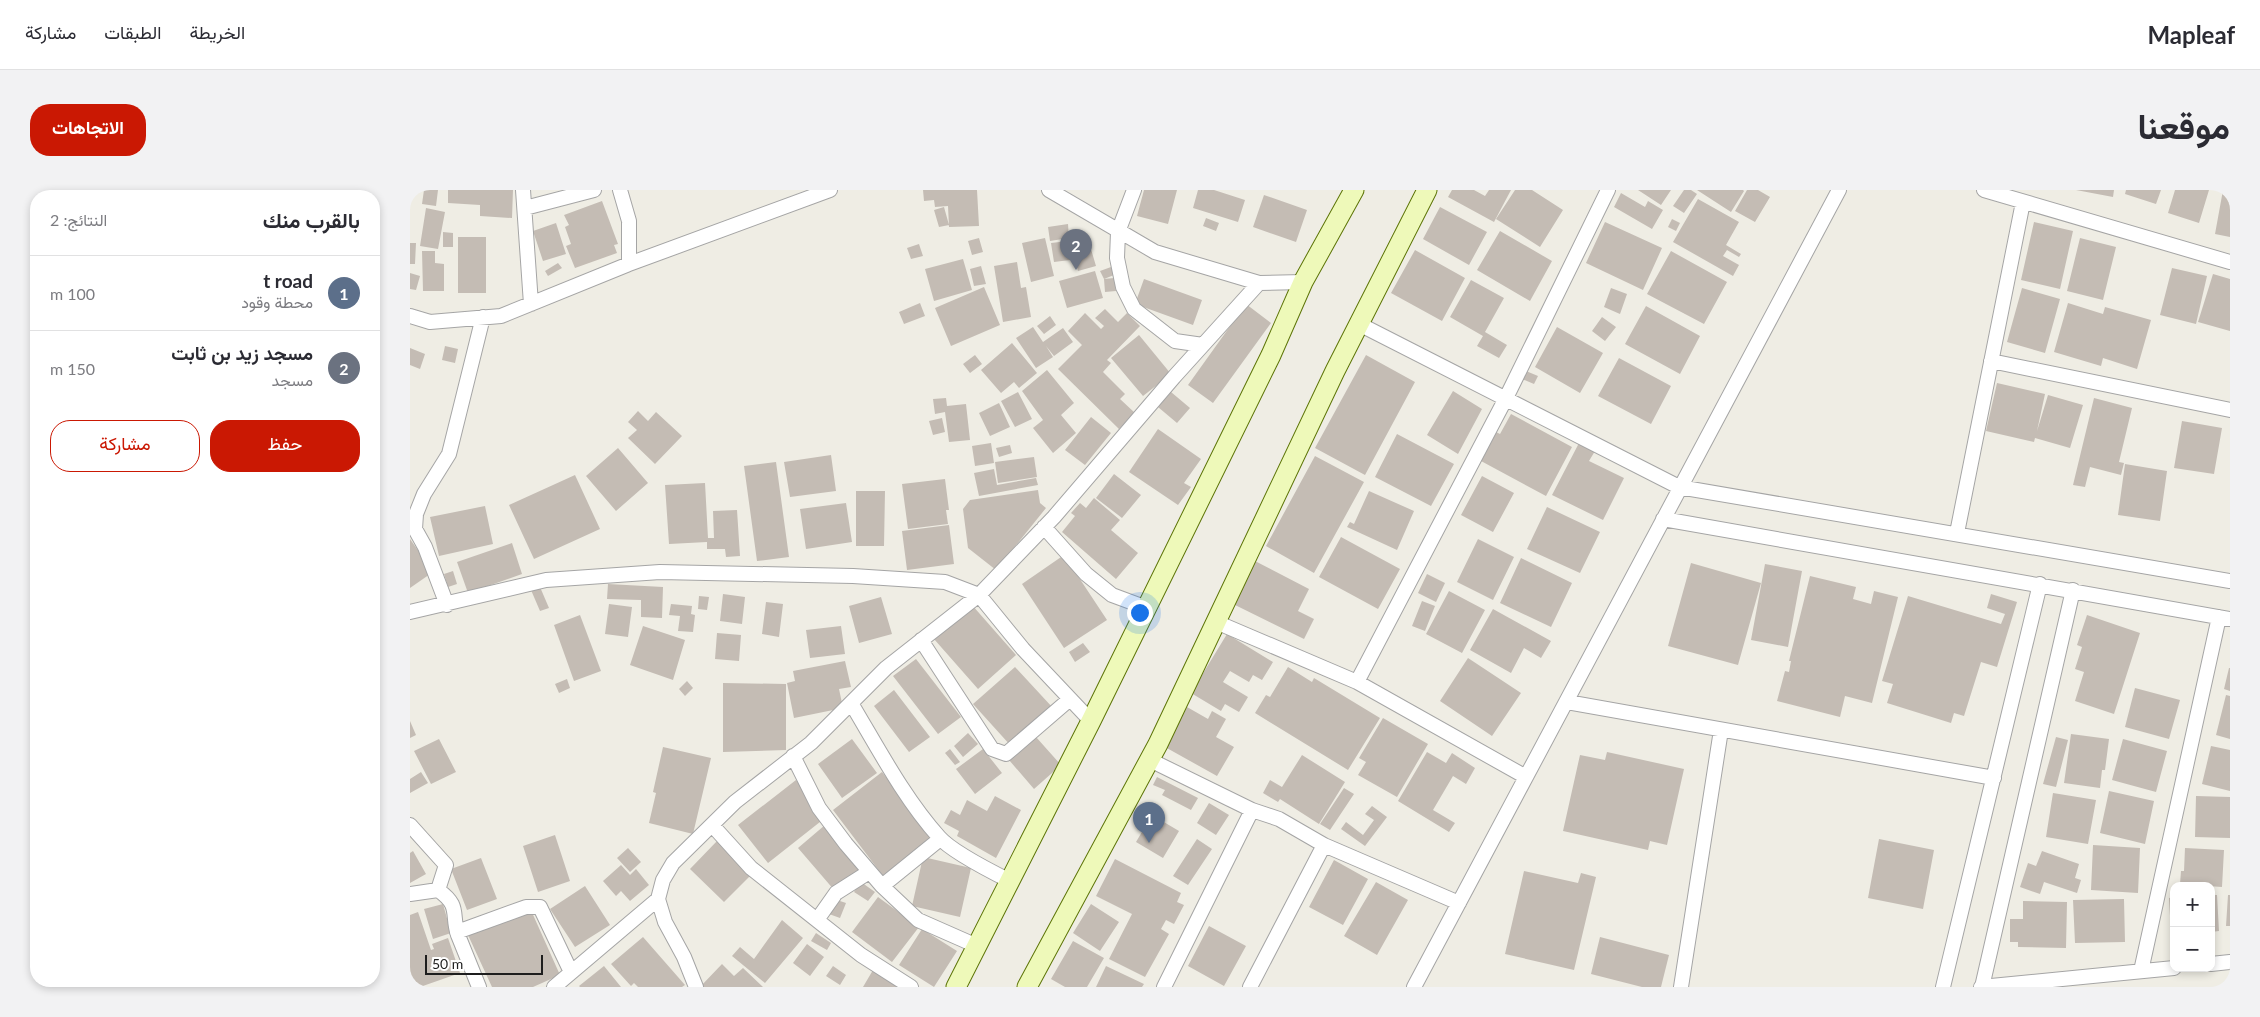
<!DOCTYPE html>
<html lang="ar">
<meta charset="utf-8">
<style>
body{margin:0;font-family:Lato,Vazirmatn,sans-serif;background:#f2f2f3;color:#2b2b33;direction:rtl}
.controls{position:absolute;right:15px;bottom:15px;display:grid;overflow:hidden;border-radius:10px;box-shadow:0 2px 8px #0003}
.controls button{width:45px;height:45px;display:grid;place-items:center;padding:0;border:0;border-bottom:1px solid #e1e1e2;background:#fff;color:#2b2b33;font:25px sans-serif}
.scale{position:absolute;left:15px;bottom:12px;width:118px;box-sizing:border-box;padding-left:5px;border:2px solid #1e1e1e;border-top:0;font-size:14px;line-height:18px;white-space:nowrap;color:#1e1e1e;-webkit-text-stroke:4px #fff;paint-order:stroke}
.you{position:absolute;left:729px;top:422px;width:18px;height:18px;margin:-12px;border:4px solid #fff;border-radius:50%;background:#1a73e8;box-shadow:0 0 0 8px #1a73e833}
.badge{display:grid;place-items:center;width:32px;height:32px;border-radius:50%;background:#ca1803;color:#fff;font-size:16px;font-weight:700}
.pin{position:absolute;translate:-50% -41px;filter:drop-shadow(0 1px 2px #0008)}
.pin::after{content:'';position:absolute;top:26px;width:18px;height:15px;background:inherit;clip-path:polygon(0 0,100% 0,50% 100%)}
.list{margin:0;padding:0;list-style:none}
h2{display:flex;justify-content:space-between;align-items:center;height:65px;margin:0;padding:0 20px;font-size:21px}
h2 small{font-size:16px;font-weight:400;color:#7c7c81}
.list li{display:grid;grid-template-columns:32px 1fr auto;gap:15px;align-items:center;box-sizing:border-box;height:75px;padding:0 20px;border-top:1px solid #e1e1e2}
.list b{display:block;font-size:19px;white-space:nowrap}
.list p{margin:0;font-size:16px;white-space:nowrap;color:#7c7c81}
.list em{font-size:16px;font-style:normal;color:#7c7c81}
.actions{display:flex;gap:10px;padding:15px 20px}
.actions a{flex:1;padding:11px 0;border:1px solid #ca1803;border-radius:20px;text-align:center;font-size:18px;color:#ca1803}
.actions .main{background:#ca1803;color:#fff}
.map{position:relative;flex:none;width:1820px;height:797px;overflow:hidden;direction:ltr;border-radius:20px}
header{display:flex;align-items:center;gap:30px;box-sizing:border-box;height:70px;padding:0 25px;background:#fff;border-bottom:1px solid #e1e1e2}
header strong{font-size:24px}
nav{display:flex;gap:28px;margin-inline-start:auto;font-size:18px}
.intro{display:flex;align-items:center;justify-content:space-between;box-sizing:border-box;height:120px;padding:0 30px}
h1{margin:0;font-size:35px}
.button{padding:12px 22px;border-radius:20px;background:#ca1803;color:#fff;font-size:18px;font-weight:700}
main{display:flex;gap:30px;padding:0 30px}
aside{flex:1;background:#fff;border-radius:20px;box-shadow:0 2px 8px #0003}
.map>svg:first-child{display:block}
</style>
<header>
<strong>Mapleaf</strong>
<nav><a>الخريطة</a><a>الطبقات</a><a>مشاركة</a></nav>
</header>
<div class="intro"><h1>موقعنا</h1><a class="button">الاتجاهات</a></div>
<main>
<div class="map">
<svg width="1820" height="797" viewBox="0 0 1820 797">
<rect width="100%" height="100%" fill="#efede4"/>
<path fill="#c4bcb4" d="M14 0H28L26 16 12 14Z
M38 0H103L102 28 70 26V15L38 13Z
M513 0H567L569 36 539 37 538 16 525 17 524 10 514 11Z
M734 0H767L758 34 727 26Z
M788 0H804L835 10 828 32 783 18Z
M1042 0H1064L1075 6 1079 0H1101L1084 32 1038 7Z
M1105 0H1122L1153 20 1130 57 1086 29Z
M1228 0H1261L1251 15Z
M1274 0H1281L1287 4 1274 23 1263 16Z
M1287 0H1333L1334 1 1321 22Z
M1337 0H1348L1360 7 1345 32 1325 21Z
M1666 0H1704L1703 7Z
M1716 0H1751L1746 14 1715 4Z
M1765 0H1799L1789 33 1758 23Z
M1813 0H1820V47L1805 44Z
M1211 3 1235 17 1238 11 1253 20 1242 39 1204 17Z
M854 5 897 20 886 52 843 37Z
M1288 9 1329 32 1316 55 1331 64 1329 67 1317 60 1313 66 1329 75 1323 86 1263 52Z
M192 11 208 54 204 55 207 63 165 78 156 56 161 54 155 37 159 35 154 25Z
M534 17 539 35 529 37 524 20Z
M1030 17 1077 42 1059 75 1013 49Z
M16 18 35 22 28 59 10 56Z
M796 28 809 33 806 41 793 36Z
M1262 29 1270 33 1266 41 1258 37Z
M1195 32 1252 58 1233 100 1176 73Z
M1624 32 1663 41 1650 99 1611 90Z
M146 33 156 64 133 71 123 41Z
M658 34 659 48 640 51 638 37Z
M1090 41 1142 71 1120 111 1067 80Z
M33 42 43 43V57H33Z
M48 47H76V103H48Z
M569 48 573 62 562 65 558 51Z
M635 48 644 86 621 92 612 53Z
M1670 48 1706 57 1693 110 1657 101Z
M678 49 686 76 668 81 660 54Z
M658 51 660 70 644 72 641 53Z
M0 53H6L5 74H0Z
M509 54 513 66 501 69 497 58Z
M1005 60 1055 88 1032 131 981 103Z
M12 61H25V73L34 74V101H13Z
M1261 61 1317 92 1294 134 1237 104Z
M553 69 562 100 524 111 515 79Z
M607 72 611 98 616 97 621 127 593 132 584 76Z
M148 73 152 78 138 86 135 81Z
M571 76 576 94 564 96 560 79Z
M701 77 704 85 694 89 704 88 706 101 695 102 694 89 690 81Z
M1762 78 1797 86 1786 134 1750 125Z
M685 81 693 108 657 118 649 91Z
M0 83 10 86 6 100 0 99Z
M1803 84 1820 89V141L1788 132Z
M734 89 792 110 783 135 725 114Z
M1061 90 1094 108 1075 142 1097 155 1089 168 1067 156 1073 146 1040 127Z
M574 97 590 135 541 156 525 118Z
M1201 98 1217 104 1210 124 1194 117Z
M1612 98 1650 109 1635 163 1597 152Z
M510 113 515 126 494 134 489 122Z
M1658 113 1693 124 1695 117 1741 130 1727 179 1693 168 1691 176 1644 162Z
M836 114 861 133 803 213 778 195Z
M1236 116 1290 146 1270 184 1215 154Z
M695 119 708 132 717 123 730 136 697 170 701 173 693 182 715 204 710 209 725 223 709 239 648 179 672 155 658 141 675 123 691 139 694 136 685 128Z
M640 126 646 135 634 144 627 136Z
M1192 127 1206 137 1195 151 1182 141Z
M623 137 633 152 653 138 663 152 644 166 636 156 643 167 626 178 606 148Z
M1147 137 1193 163 1170 203 1125 177Z
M729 145 761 184 733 206 701 168Z
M602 153 627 183 609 198 604 192 591 203 571 180Z
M35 156 48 159 45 173 32 170Z
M0 158 15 164 10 179 0 175Z
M565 165 572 174 560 183 553 174Z
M956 165 1005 192 955 285 905 258Z
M1209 168 1261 196 1241 234 1188 206Z
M637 180 664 213 651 225 666 243 643 263 623 238 633 230 612 201Z
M1116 181 1128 186 1124 194 1112 189Z
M1587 193 1635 204 1627 241 1638 205 1673 215 1660 258 1625 248 1624 252 1576 241Z
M1043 201 1072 219 1048 264 1017 245Z
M608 202 622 229 605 237 591 211Z
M761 202 780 218 767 233 748 217Z
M536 208 537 216 556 214 560 250 539 252 535 222 525 224 523 209Z
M1684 208 1722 218 1709 272 1714 273 1711 285 1680 277 1675 297 1663 295Z
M589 213 600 237 580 246 569 223Z
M228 221 238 231 246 222 272 246 245 274 218 248 227 240 218 232Z
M1101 224 1162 257 1136 306 1071 271 1086 242 1090 244Z
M681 227 701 243 675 275 655 260Z
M532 228 535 242 523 245 519 231Z
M1772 231 1812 238 1804 284 1764 278Z
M748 239 791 269 774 293 781 297 768 315 719 282Z
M987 244 1044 274 1021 316 965 287Z
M581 253 584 273 565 276 562 256Z
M1169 253 1185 261 1179 271 1214 288 1193 330 1142 305Z
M600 255 602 263 589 267 586 258Z
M208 258 238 293 206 321 176 286Z
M421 265 426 301 380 307 374 272Z
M905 266 954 292 904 383 856 356Z
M624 267 627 287 588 293 585 272Z
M366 272 379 367 347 371 334 276Z
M1715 274 1757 281 1750 331 1708 325Z
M584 279 587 295 626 288 628 295 569 306 564 283Z
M704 284 731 305 712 328 686 308Z
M165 285 190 339 124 369 99 315Z
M1072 286 1104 303 1083 342 1051 325Z
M535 289 539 320H536L538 334 498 339 492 294Z
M295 293 298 348H304L303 321 327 320 330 366 316 367 315 359H297V352L259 354 255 295Z
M628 300 630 313 636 318 586 380 558 358 553 319 560 310Z
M446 301H475L474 356H446Z
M959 301 1004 321 987 360 937 337 940 332 944 334Z
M684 308 710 330 701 340 728 363 706 389 652 342 665 326 661 323 670 313 676 318Z
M436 313 442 352 396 359 390 319Z
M75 316 83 354 29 366 20 327Z
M1137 317 1190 342 1170 383 1117 359Z
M539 335 544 374 497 380 492 341Z
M931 347 990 379 968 419 909 387Z
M0 349 23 382 0 398Z
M1068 349 1104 367 1083 410 1047 392Z
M102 353 112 384 58 403 47 372Z
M654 365 697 430 654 458 612 394Z
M1111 368 1162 393 1141 437 1090 413Z
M843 370 899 399 888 421 904 429 894 449 821 413Z
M1281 373 1351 393 1328 475 1258 456Z
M1355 374 1392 381 1378 457 1341 450Z
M43 381 47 394 38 397 34 384Z
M1017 384 1035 393 1026 412 1008 403Z
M1400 386 1446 397 1443 409 1461 414 1464 401 1488 407 1462 513 1435 506 1430 527 1367 511 1375 481 1379 482 1381 471H1379Z
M198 394 253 397 252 428 231 427V410L197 409Z
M130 397 139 418 130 421 121 400Z
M1039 401 1075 420 1052 463 1016 444Z
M313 404 335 407 332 434 310 431Z
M1581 404 1607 412 1587 477 1571 472 1554 526 1544 523 1541 533 1477 513 1483 494 1472 491 1498 406 1591 434 1595 424 1577 418Z
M289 406 299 407 297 420 288 419Z
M471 407 482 444 449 453 439 416Z
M1012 411 1025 416 1015 441 1002 436Z
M356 412 373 414 369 447 352 444Z
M199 414 222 417 218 447 195 444Z
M261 414 282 416 281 424 285 425 283 442 268 441 270 426 259 425Z
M562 415 606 465 568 499 524 449Z
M1083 419 1141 451 1131 468 1114 458 1101 483 1060 460Z
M170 425 191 481 164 491 144 435Z
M1677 425 1730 443 1704 524 1665 511 1674 482 1665 479 1672 457 1667 455Z
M233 436 275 450 263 490 220 475Z
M431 436 435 464 400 468 396 440Z
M307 443 331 445 329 471 305 469Z
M817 444 863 472 852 490 843 485 839 492 820 481 813 492 838 507 829 522 815 514 811 521 781 503Z
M673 453 680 462 665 472 659 462Z
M1058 468 1111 503 1082 546 1030 511Z
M506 469 551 527 528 544 483 486Z
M435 471 441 497 429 499 433 518 384 528 377 493 385 491 383 481Z
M605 477 643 518 601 556 563 514Z
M878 477 902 492 904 488 970 528 938 580 845 523 856 505 860 507Z
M1819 478H1820V501L1814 499Z
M157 489 160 498 149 503 145 494Z
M277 491 283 498 275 506 269 499Z
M313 493 376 494V560L313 562Z
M1725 498 1770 510 1759 549 1715 537Z
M484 500 520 547 499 562 464 516Z
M1816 505 1820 506V549L1806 545Z
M777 517 798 529 802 521 816 529 806 547 824 557 807 586 755 557Z
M973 528 1018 554 987 607 948 585 956 572 949 568Z
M0 531 6 545 0 548Z
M558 543 568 554 553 567 544 556Z
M1661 544 1699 549 1695 580H1692L1690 598 1654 593Z
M626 547 651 575 624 599 599 570Z
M1646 547 1658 550 1646 597 1633 594Z
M29 549 46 582 21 594 4 561Z
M442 549 467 583 432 608 408 574Z
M1713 549 1757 561 1746 602 1702 590Z
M1801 556 1820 560V601L1792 594Z
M253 557 301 568 283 644 239 633 246 603 243 602Z
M540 559 550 572 545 575 535 563Z
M573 559 592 583 565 604 546 579Z
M1017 562 1036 573 1042 563 1065 578 1056 594 1043 586 1023 620 1045 633 1039 642 988 611Z
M1197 562 1274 579 1257 655 1240 651 1238 660 1153 641 1170 565 1195 570Z
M892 565 935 592 909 634 870 609 868 612 853 603 860 590 872 597Z
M11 582 18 593 0 603V589Z
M472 582 523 648 473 686 423 620Z
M747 587 788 608 781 620 752 605 755 600 743 595Z
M386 590 415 628 358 673 328 635Z
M934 598 944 604 920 640 910 634Z
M1699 601 1744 611 1735 654 1690 643Z
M1643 603 1686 610 1678 654 1636 647Z
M585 606 611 620 586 668 547 646 549 641 534 633 541 620 550 625 557 610 577 621Z
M1786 606 1820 607V648L1785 647Z
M799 613 819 625 806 645 787 633Z
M962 616 977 627 955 656 931 639 936 632 953 645 964 630 955 624Z
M742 625 769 641 753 668 726 652Z
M415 635 452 678 425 701 388 658Z
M145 645 160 691 128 702 113 656Z
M787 649 802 659 778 695 763 686Z
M1469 649 1524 660 1513 719 1458 708Z
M307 651 342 684 314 712 280 679Z
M1683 655 1730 658 1728 703 1681 700Z
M218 658 231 672 220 682 207 668Z
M1775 658 1814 660 1812 697 1770 694 1771 681H1774Z
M3 661 16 684 0 693V663Z
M1632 661 1669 674 1665 688 1671 690 1667 703 1634 692 1630 704 1610 697 1618 673 1626 676Z
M513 667 561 678 550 727 502 716Z
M71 668 87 709 57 720 41 679Z
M705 669 771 703 767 712 774 715 764 734 756 730 751 739 759 744 735 787 699 769 722 724 686 706Z
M924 670 958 689 933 735 899 717Z
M211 675 220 685 226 679 239 695 220 711 211 701 206 706 193 691Z
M1114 681 1168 693 1171 683 1186 687 1164 780 1095 764Z
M451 692 465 702 458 711 444 702Z
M966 692 998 710 967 765 934 746Z
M175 696 200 735 165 757 140 719Z
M1801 705H1807L1809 741 1801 742Z
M1818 705H1820V736H1816Z
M468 707 509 737 482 772 442 742Z
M1764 707V744H1761L1759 708Z
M424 709 436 713 430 728 419 724Z
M1714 709 1715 752 1665 753 1663 710Z
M1613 711 1657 712 1656 758 1608 757V752H1600V729H1613Z
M33 714 41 743 23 749 14 719Z
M681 714 709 732 690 761 663 743Z
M120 718 150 785 123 797H82L58 745Z
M8 722 21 760 24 759 22 754 38 748 50 783 10 797H0V725Z
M372 730 393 748 355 793 322 766 330 757 344 769Z
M799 736 836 756 814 796 778 776Z
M512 739 547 761 524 797 489 775Z
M406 743 421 753 417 760 401 751Z
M233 747 275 795 272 797H228L224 793 221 796 201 774Z
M1190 747 1259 765 1251 797H1232L1181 784Z
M663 751 694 768 677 797H655L641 789Z
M397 754 414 767 400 786 383 773Z
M312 774 324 786 333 778 353 797H290Z
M194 776 211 797H170L169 796Z
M423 776 436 785 430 795 416 786Z
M696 776 734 794 732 797H686Z
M463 780 489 797H453Z"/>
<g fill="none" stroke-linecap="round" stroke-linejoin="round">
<g stroke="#a5a5a5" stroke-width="16">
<path id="street" d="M113 0 121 114
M210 0 219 31V74
M639 0 745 62 849 93 893 92
M724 0 708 42 707 68 713 97 724 119 765 151 793 155
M1574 0 1820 72
M115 18 184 0
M0 126 20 132 91 126 219 74 420 0
M949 134 1269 297 1820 391
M1581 171 1820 220
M1253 329 1820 429
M634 337 676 384 702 405 737 418
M1547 343 1613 12
M37 415 15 357 5 339 6 324 14 304 39 264 73 127
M0 422 136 390 250 382 443 386 535 392 569 405 613 459 681 531
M806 432 947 492 1116 587
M511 450 582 559 596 564 660 509
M947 492 1096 208 1198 0
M1157 512 1584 588
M441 513C468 558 494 608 529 647 542 662 582 682 600 691
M383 566 409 618 436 654 472 696 508 730 567 756
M740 570 842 620 869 629 914 655 1049 713
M0 635 36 675 28 700
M302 635 341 678 451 765 501 797
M472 696 530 649
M0 704 28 700C51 716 41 724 48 745 55 762 62 780 69 797
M407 730 426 703 459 682
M47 742 116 717H130L161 782
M1801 774 1820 772
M1731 781 1809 427
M144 797 248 709
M286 797 274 767 255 732 248 709 253 690 263 673 325 612 401 553 476 478 569 405 644 327 764 187 849 93
M754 797 842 620
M840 797 914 655
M1004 797 1429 0
M1271 797 1311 540
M1533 797 1630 394
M1571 797 1764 778
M1572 797 1663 400"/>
</g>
<g stroke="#5c7406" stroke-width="21">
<path id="secondary" d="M546 797 681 531 861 165 893 92 944 0
M617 797 748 554 925 181 1017 0"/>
</g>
<use href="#street" stroke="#fff" stroke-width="14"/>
<use href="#secondary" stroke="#eef9b9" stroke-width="19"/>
</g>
</svg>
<div class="controls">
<button>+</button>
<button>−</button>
</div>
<div class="scale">50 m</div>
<div class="you"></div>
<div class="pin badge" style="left:739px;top:653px;background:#5c6f8a">1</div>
<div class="pin badge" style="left:666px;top:80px;background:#6b7280">2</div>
</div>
<aside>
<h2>بالقرب منك<small>النتائج: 2</small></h2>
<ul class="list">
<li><span class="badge" style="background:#5c6f8a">1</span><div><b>t road</b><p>محطة وقود</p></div><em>100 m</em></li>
<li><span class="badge" style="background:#6b7280">2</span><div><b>مسجد زيد بن ثابت</b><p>مسجد</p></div><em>150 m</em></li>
</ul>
<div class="actions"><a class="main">حفظ</a><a>مشاركة</a></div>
</aside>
</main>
